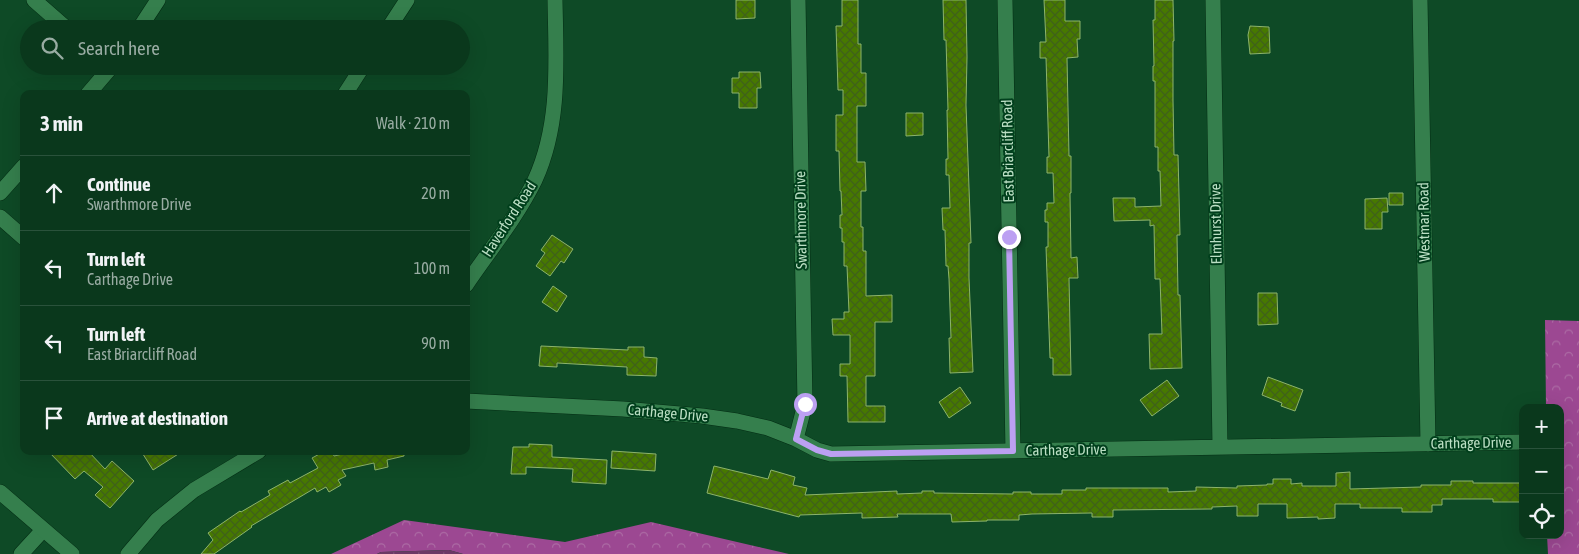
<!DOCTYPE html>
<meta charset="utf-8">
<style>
body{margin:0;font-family:"Asap Condensed",sans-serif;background:#133f25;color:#f1f3f6}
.controls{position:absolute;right:15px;bottom:15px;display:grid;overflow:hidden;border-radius:10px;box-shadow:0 5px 20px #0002}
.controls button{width:45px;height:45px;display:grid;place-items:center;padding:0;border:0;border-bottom:1px solid #2a523b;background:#0a381c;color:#f1f3f6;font:25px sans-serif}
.stop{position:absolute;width:15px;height:15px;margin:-11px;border:4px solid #bca0f2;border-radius:50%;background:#fff}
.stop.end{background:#bca0f2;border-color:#fff;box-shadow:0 1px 5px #0008}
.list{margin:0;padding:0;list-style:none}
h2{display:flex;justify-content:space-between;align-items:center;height:65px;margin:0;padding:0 20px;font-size:21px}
h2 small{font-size:16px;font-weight:400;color:#99aca3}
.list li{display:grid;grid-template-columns:32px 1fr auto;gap:15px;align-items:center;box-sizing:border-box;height:75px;padding:0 20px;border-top:1px solid #2a523b}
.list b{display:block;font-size:19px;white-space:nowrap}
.list p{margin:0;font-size:16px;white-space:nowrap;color:#99aca3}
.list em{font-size:16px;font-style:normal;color:#99aca3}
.icon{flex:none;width:28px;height:28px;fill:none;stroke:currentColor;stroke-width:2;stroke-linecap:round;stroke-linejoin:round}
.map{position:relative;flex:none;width:1579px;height:554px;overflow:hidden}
.search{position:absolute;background:#0a381c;box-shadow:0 5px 20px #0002;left:20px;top:20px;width:450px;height:55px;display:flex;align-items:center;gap:12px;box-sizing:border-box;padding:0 18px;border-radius:28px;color:#99aca3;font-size:19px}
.panel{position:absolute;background:#0a381c;box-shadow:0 5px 20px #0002;left:20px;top:90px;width:450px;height:365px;border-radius:10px}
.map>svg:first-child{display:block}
</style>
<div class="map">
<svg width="1579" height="554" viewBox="0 0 1579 554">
<defs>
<pattern id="forest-crowns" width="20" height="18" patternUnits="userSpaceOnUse" patternTransform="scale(1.25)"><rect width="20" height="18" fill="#9c4892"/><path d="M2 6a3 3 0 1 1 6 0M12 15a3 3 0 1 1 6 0" fill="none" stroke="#ac6ba4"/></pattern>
<pattern id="wetland-marsh" width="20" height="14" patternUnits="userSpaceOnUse" patternTransform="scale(1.25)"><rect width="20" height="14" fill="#6c3965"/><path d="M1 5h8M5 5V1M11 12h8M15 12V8" fill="none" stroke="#7f5579"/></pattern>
<pattern id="building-cross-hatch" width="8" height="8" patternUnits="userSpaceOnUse" patternTransform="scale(1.25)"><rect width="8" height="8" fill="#477900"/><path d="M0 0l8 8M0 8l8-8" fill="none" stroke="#40611b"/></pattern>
</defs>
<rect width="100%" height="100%" fill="#0e4a26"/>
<path fill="url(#forest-crowns)" d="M1545 320 1579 321V554H1548L1547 535H1560V408H1546Z
M404 520 565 542 651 522 789 554H463L449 550 381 552 377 554H331Z"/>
<path fill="url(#wetland-marsh)" d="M449 550 463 554H377L381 552Z"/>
<path fill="url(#building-cross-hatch)" stroke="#8cb36c" d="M736 0H755V18L736 19Z
M842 0H858V44H861V73H866V106H857V162H865L866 191H861V227H863V251H866V296L892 295V322H875V376H866V406H885V422H848L847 376H840V364H850V335H833L832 319H844V312H849L847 266H844V242H842V228H840V215H842L841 191H840L839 151H836V115H843V90H838L836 26H842Z
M943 0H966L967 57 966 105 971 243H969V278L973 372 950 373 949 338H951L949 279 948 266H946L945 230H943L942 208H950L949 175H946V159H948L947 110H948L946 40H944Z
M1044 0H1065V21H1080V39H1077L1078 57 1067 58 1069 156H1071V193H1070L1071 258 1077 257 1078 278H1069L1071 375H1053V358H1050L1046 247H1048V222H1045V210H1047V203H1054L1053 173H1047V157H1049L1046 58H1040V42H1046Z
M1155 0H1173L1174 41H1173V100L1174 155H1178L1180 235H1177L1178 295H1180L1182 368 1150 369 1149 334H1162L1160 279H1155L1154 225 1150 226V220L1114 221 1113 198H1135V207L1161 206 1160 171H1158V147H1155V81H1153V66H1154L1153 20H1155Z
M1250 26 1269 27 1270 53 1250 54 1248 35Z
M739 72H760L761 88H757V108H739V93H732V78H739Z
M906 113H923V135L906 136Z
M1389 193H1403V205H1389Z
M1387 198 1388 212H1382V229H1365V199Z
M552 235 573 249 564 263 561 261 550 276 536 266 545 253 541 250Z
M553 286 567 296 557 312 542 302Z
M1258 293H1277L1278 324 1258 325Z
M541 346 628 350V347H644V357L657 358 656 376 627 375V367L557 363V367L539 366Z
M1268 377 1303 390 1295 411 1281 406 1282 403 1262 395Z
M1167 380 1179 396 1152 416 1140 400Z
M960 387 971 403 949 418 939 402Z
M529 444 552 445V457L607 460 606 484 572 482 573 469 526 467V474H511L513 447H529Z
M48 451H88L105 469 112 461 134 481 110 508 95 495 103 487 84 471 75 479Z
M141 451H183L153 470Z
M325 451H332L334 456 356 451H404V456L387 460 388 467 375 470 374 463 342 470 346 476 338 480 341 485 329 492 326 487 317 492 315 488 251 526 252 527 214 554H201L213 540 208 533 240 511 241 512 270 495 268 491 288 480 290 483 318 468 312 458Z
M612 451 656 454 655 471 611 468Z
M714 466 768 479 771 470 795 477 793 485 807 488 805 495 897 491V494L922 493V491H934V493L1013 494V492H1031V494H1062V490H1086V488H1168V492L1196 491V487L1237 488V486L1267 485V484H1273V479H1291V484L1302 483V486H1336V473L1350 472V489L1421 487V485H1451V481H1473V483H1523V502H1493V499H1442V505H1432V512H1402V508H1360V504H1335V518L1318 519V517L1287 518V504H1258V516H1237V506L1212 507V509L1113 510V517H1092V513L1032 514 1019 515V520H987V521L952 522 951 514H897L898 517 862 518V513L800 515 799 517 707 493Z"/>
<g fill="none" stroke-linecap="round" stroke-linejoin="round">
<g stroke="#042d14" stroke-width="16">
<path id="street" d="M34 0 67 29
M1005 0 1013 451
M1213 0 1220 447
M1420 0 1428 444
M139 29 158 0
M388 29 407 0
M88 94 112 66
M345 94 363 66
M0 193 24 166
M0 217 24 238
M466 285C489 251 517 217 535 180 561 123 556 61 555 0
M466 401 623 409 702 416 737 421 768 428 796 439 817 450 831 454 1523 442
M796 439 805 404 798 0
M21 554 43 530
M128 554 157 520 194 490 259 451"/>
</g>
<g stroke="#042d14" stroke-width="16">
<path id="secondary" d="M0 492 72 554"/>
</g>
<use href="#street" stroke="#357f4d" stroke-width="15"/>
<use href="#secondary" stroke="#357f4d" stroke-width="15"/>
</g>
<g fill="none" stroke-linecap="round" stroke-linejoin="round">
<path stroke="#bca0f2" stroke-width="6" d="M805 404 796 439 817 450 831 454 1013 451 1009 237"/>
</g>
<g text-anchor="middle" stroke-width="4" stroke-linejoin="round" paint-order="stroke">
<g font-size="15" fill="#bbdfc4" stroke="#003f1c">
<text transform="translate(1008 151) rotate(-91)" y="5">East Briarcliff Road</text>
<text transform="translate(509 219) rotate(-57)" y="5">Haverford Road</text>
<text transform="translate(801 220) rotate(-91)" y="5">Swarthmore Drive</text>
<text transform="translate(1424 222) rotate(-91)" y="5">Westmar Road</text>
<text transform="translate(1216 224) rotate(-91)" y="5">Elmhurst Drive</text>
<text transform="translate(668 413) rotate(5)" y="5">Carthage Drive</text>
<text transform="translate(1471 443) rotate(-1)" y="5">Carthage Drive</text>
<text transform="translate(1066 450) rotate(-1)" y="5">Carthage Drive</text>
</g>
</g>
</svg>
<div class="controls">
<button>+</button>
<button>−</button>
<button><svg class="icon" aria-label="locate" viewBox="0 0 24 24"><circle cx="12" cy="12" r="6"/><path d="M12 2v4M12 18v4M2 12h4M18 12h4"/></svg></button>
</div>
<div class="stop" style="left:805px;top:404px"></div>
<div class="stop end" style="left:1009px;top:237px"></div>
<div class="search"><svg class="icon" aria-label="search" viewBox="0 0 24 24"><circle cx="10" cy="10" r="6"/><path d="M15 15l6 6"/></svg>Search here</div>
<section class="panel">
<h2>3 min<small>Walk · 210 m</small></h2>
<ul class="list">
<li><svg class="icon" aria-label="ahead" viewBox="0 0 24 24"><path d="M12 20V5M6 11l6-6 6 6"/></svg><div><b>Continue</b><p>Swarthmore Drive</p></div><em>20 m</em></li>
<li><svg class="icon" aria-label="left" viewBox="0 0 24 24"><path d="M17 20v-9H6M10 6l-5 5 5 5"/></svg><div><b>Turn left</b><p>Carthage Drive</p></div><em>100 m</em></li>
<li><svg class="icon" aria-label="left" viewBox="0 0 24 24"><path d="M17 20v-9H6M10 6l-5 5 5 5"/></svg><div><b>Turn left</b><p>East Briarcliff Road</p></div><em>90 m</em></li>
<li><svg class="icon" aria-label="arrive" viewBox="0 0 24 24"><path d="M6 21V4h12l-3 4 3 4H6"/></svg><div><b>Arrive at destination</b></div></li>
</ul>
</section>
</div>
